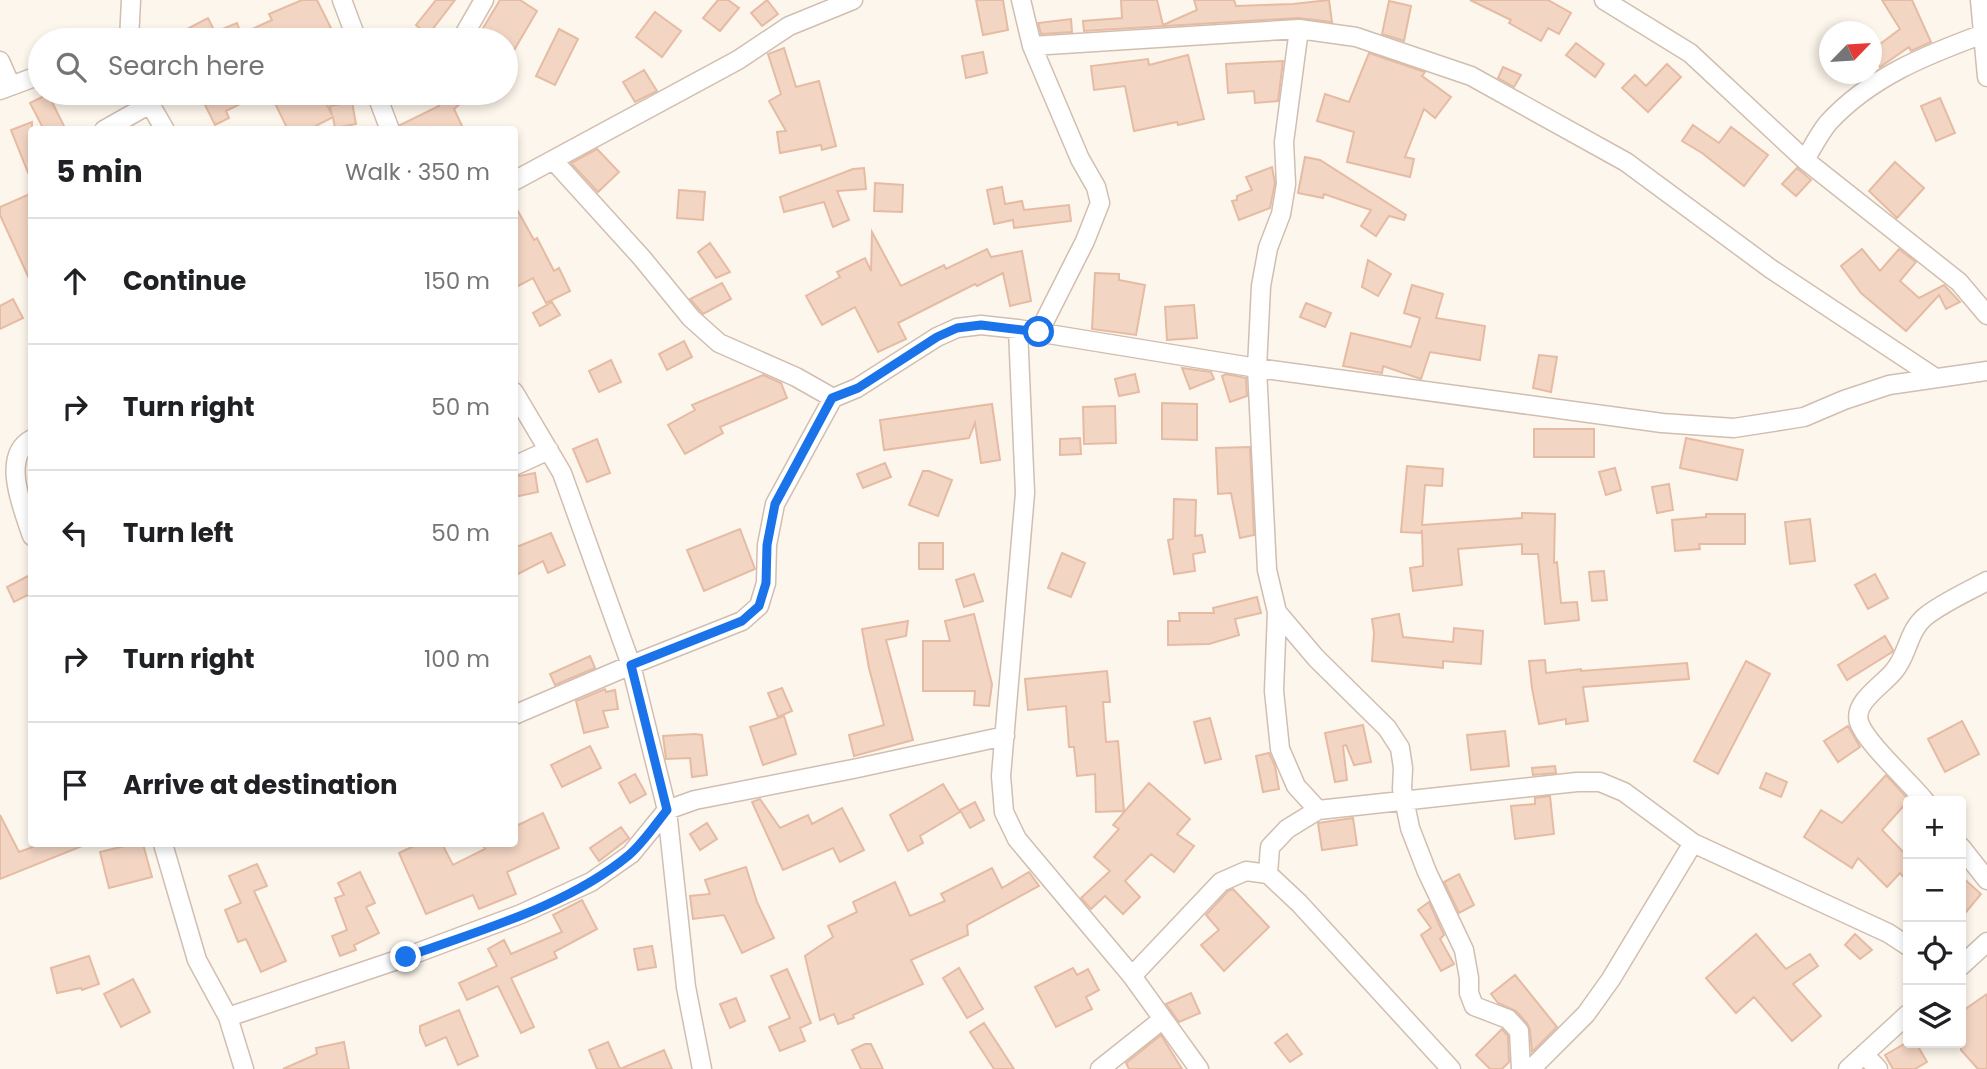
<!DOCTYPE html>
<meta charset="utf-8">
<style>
body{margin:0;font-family:Poppins,sans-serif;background:#f2f2f2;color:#202124}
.controls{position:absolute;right:21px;bottom:21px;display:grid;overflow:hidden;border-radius:7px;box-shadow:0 4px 10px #0003}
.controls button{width:63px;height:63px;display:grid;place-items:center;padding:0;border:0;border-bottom:2px solid #e0e0e0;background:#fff;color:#202124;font:35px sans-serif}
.compass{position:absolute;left:1819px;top:21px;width:63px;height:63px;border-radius:50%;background:#fff;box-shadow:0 4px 10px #0003;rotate:65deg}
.stop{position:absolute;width:21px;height:21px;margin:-16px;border:5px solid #1a73e8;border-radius:50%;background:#fff}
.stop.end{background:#1a73e8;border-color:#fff;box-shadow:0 2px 7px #0008}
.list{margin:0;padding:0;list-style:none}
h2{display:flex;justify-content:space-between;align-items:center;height:91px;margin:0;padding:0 28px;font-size:30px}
h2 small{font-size:23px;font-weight:400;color:#757577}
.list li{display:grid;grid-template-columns:46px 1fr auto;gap:21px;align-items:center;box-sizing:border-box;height:126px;padding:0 28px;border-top:2px solid #e0e0e0}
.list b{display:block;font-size:26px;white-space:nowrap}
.list em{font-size:23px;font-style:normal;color:#757577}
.icon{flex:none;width:38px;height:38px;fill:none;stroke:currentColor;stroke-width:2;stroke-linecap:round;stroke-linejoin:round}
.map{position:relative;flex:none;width:1987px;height:1069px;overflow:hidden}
.search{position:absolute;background:#fff;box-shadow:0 4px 10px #0003;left:28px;top:28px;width:490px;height:77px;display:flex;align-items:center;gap:18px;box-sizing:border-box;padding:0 24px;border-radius:38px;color:#757577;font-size:26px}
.panel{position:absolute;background:#fff;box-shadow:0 4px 10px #0003;left:28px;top:126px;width:490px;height:721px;border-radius:7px}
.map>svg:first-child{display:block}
</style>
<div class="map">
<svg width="1987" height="1069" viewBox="0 0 1987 1069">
<rect width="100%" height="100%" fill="#fdf6ec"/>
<path fill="#f3d5c3" stroke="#e6bba3" stroke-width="2" d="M302 0H317L337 40H166L208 18 215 32 237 23 241 34 272 20 269 14Z
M436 0H455L428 35 416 25Z
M500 0H520L537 11 506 64V40H493L480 33Z
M718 0H728L739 8 720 31 703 18Z
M767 0 778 14 762 26 751 13Z
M976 0H1003L1008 30 983 35Z
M1121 0H1157L1163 25 1197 10 1194 0H1234L1236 6 1293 4 1329 0 1332 22 1298 18 1084 31 1083 21 1122 18Z
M1470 0H1548L1571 13 1559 34 1548 28 1541 41 1509 23 1511 20Z
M1882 0H1912L1931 42 1911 51 1909 47 1880 67 1872 54V50L1900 29Z
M1389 1 1411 6 1404 41 1382 34Z
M655 12 681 31 662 57 636 37Z
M1071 19 1072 32 1041 34 1038 23Z
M559 29 578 39 555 85 536 76Z
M1576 43 1604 64 1595 77 1566 55Z
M784 48 796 87 819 81 836 146 822 150 821 145 780 153 777 132 786 131 769 101 781 94 768 54Z
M983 52 987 73 966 78 962 56Z
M1369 53 1425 72 1422 76 1451 97 1435 118 1424 109 1405 157 1414 159 1410 177 1347 162 1354 132 1317 121 1325 94 1349 102Z
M1188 55 1204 119 1178 125 1177 122 1134 131 1125 86 1094 90 1091 66 1148 59 1149 65Z
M1283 61 1278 101 1255 103 1254 91 1228 93 1226 64Z
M1667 64 1681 77 1648 112 1622 88 1635 75 1646 86Z
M1503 67 1521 75 1514 87 1498 78Z
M644 70 657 91 635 102 623 82Z
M199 93H262L226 111 229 118 215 125Z
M270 93H321L332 115 330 106 352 102 356 124 335 128 333 117 308 130H288Z
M441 93H473L454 109 464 130H401L400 125 439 106 434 99Z
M48 94 66 130H44L30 103Z
M1940 98 1955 133 1936 141 1921 106Z
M32 122V180H31L11 130Z
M1693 125 1719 143 1731 127 1768 155 1744 186 1702 153 1682 141Z
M597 149 619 172 598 192 571 163Z
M1305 157 1320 160 1406 215 1404 220 1389 216 1376 236 1361 226 1371 210 1324 194 1323 198 1298 193Z
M1895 162 1924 188 1897 218 1869 191Z
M1272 167 1275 183 1270 208 1239 220 1232 201 1237 200V196L1252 190 1246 177Z
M864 168 866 189 837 191 849 220 833 227 824 202 784 212 780 197 853 169Z
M1797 168 1811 180 1796 196 1782 184Z
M875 183 903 185 902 212 874 211Z
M1002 187 1005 204 1022 201 1024 210 1069 205 1071 221 1014 228 1013 220 994 224 987 190Z
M679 190 705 192 703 220 677 218Z
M32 193V285L0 215V207Z
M514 204 534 240 537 238 554 271 559 268 570 291 546 303 533 278 514 288Z
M872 232 901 286 944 265 946 269 987 249 991 257 1022 251 1031 301 1010 306 1003 273 977 286 975 284 898 323 906 339 878 352 855 307 822 325 806 296 840 277 837 272 865 258 871 271Z
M710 243 730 272 716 278 698 252Z
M1862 249 1880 271 1899 249 1916 262 1900 281 1919 298 1944 285 1960 302 1946 309 1939 295 1906 331 1861 293 1841 266Z
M1368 260 1391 274 1378 296 1362 287Z
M1095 273 1119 274V280L1145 285 1136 335 1092 329Z
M722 283 731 299 703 314 690 299Z
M1412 285 1443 294 1436 318 1485 326 1480 360 1430 352 1421 379 1383 366 1382 373 1343 366 1351 333 1411 347 1420 318 1404 313Z
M13 299 23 318 0 329V306Z
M552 302 560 315 540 326 533 313Z
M1306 303 1331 313 1325 327 1300 317Z
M1194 305 1197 338 1167 340 1165 307Z
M684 341 692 357 667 370 659 354Z
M1539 355 1557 357 1551 392 1533 388Z
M611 360 621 382 599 392 589 371Z
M1182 368 1211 372 1214 379 1190 389Z
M1135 374 1139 392 1119 396 1115 379Z
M1226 374 1246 378 1247 396 1230 402 1222 376Z
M763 375 781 383 787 398 720 427 723 433 685 454 668 425 695 410 692 405Z
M1162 403 1197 404V440L1162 439Z
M992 404 1000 460 981 463 975 423 969 438 884 450 880 420Z
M1115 406 1116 443 1084 444 1083 407Z
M1534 429H1594V457H1534Z
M1080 438 1081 454 1060 455V439Z
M1686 438 1743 450 1737 480 1680 468Z
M597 439 610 473 587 482 573 449Z
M1250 447 1254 535 1240 538 1231 493 1218 494 1216 448Z
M885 463 891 477 863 488 857 474Z
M1407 466 1443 469 1442 486 1425 485 1422 525 1522 518V513L1555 514 1554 563 1557 562 1561 603 1577 602 1579 620 1545 624 1538 554H1522V544L1458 549 1462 585 1413 591 1410 568 1423 566 1422 530 1421 533 1401 532Z
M1615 468 1621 490 1606 495 1599 472Z
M923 471H929L952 480 938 516 909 505Z
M535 473 538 492 514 497V477Z
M1669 484 1673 510 1657 513 1652 487Z
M1174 499 1196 500 1195 536 1202 535 1205 552 1193 554 1195 571 1174 574 1168 540 1173 539Z
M1706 514H1745V544H1699L1700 549 1675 551 1672 520 1706 517Z
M1810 519 1815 561 1790 564 1785 522Z
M740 529 755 569 704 591 687 550Z
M551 533 565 565 548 573 543 561 514 576V548Z
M919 543H943V569H919Z
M1062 553 1085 563 1071 597 1048 588Z
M1604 571 1607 600 1592 601 1589 572Z
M32 574V593L14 602 7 587Z
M974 574 983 601 964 607 956 580Z
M1875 574 1888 598 1868 609 1855 585Z
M1257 597 1261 613 1235 619 1239 635 1209 644 1168 645V621H1180L1179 613H1214L1213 608Z
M974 614 992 684 989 706 974 705 975 691H923V641H950L945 621Z
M1399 614 1403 637 1453 642 1454 628 1483 631 1481 664 1443 661V668L1372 661 1374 633 1372 619Z
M908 621 906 636 886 640 913 740 854 756 849 735 884 725 869 668 862 629Z
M1885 636 1893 650 1892 652 1847 680 1838 665Z
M590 656 595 668 555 685 550 674Z
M1545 660 1546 673 1581 669V671L1687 663 1689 679 1583 687 1588 721 1566 724V719L1539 724 1532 688 1529 661Z
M1746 661 1770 674 1718 774 1694 761Z
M1107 671 1110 702H1103L1106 742 1118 741 1124 811 1096 812 1095 774 1077 776 1074 747H1069L1066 706 1028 710 1025 679Z
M782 688 792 711 778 717 768 693Z
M605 689 606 692 615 690 618 709 603 711 608 727 584 733 576 701Z
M784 716 796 754 763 765 750 727Z
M1210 718 1221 759 1205 763 1194 722Z
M1962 721 1979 754 1945 772 1928 739Z
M1363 725 1371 762 1354 765 1346 745 1343 746 1347 780 1335 782 1325 733Z
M1848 726 1860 747 1838 762 1824 741Z
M1505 731 1509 766 1471 770 1467 735Z
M695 734 702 735 707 775 692 777 690 758 666 759 663 736Z
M590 746 601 768 562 787 551 765Z
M1269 753 1275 766 1279 789 1263 792 1256 756Z
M1555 766 1556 773 1533 775 1532 768Z
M1766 773 1787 782 1781 797 1760 788Z
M635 774 646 794 630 803 619 783Z
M1886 775 1909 800 1882 830 1908 857V882L1900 873 1887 887 1858 858 1852 868 1804 837 1821 810 1842 823Z
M1149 783 1190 819 1177 834 1194 846 1174 872 1151 854 1125 881 1140 897 1123 914 1105 896 1091 909 1081 898 1110 871 1094 857 1119 829 1113 825Z
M943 784 960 812 920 836 923 843 908 851 890 815Z
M1550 796 1554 834 1515 839 1511 806 1535 804V798Z
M760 799 780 828 808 815 812 824 842 808 864 850 840 862 833 848 783 870 752 802Z
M975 802 984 820 970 828 960 810Z
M543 813 559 848 507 872 516 894 479 909 473 895 426 914 399 853 418 844H442L453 865 485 849 482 844H514V827Z
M0 815 19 852 41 844H87L0 879Z
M1353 818 1357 845 1322 850 1318 823Z
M707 823 717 839 700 850 690 834Z
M621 827 629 838 599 861 590 848Z
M133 844H143L152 877 109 888 100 852Z
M257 864 267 886 254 891 286 961 261 972 246 939 238 942 225 910 241 903 229 876Z
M746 867 757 902 774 938 742 953 724 915 693 919 690 896 710 894 705 880Z
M992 868 1002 888 1029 872 1039 886 967 925 968 935 911 960 923 984 853 1015 854 1018 838 1024 834 1014 820 1020 805 956 833 937 828 926 857 912 853 902 895 882 910 916 945 901 941 894Z
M360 872 375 903 366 907 379 933 354 945 356 950 340 956 332 936 347 930 335 898 344 895 338 883Z
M1459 874 1474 905 1459 913 1444 882Z
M1961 876 1981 894 1961 918Z
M1233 889 1269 927 1224 971 1201 945 1219 930 1206 915 1228 891Z
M582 900 597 929 554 952 557 958 511 978 534 1027 521 1033 498 986 467 1000 459 983 497 966 488 949 504 940 511 954 562 932 553 915Z
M1429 902 1444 935 1440 939 1454 964 1441 971 1421 935 1431 928 1418 910Z
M1756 934 1786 969 1810 954 1818 966 1793 984 1821 1016 1792 1041 1754 997 1736 1013 1706 978Z
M1855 934 1872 950 1860 959 1845 945Z
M652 946 656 967 638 970 634 949Z
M89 956 99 984 82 990 81 988 57 993 51 968Z
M959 968 983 1009 967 1018 943 978Z
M1073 968 1077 975 1088 969 1099 990 1086 997 1092 1009 1056 1027 1035 987Z
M787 969 811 1023 800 1028 805 1041 780 1051 769 1027 790 1018 771 976Z
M1515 975 1557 1027 1532 1052 1530 1030 1527 1023 1516 1011 1498 1003 1491 994Z
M133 979 150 1012 121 1027 104 994Z
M1191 993 1200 1013 1179 1022 1166 1004Z
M1987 994V1069H1978L1961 1050V1012Z
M736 998 745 1021 730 1028 720 1004Z
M459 1010 478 1056 458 1065 446 1037 426 1046 420 1032V1026Z
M984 1023 1014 1069H994L970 1032Z
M1502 1029 1508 1036 1509 1062 1502 1069H1490L1476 1055Z
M1287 1034 1302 1054 1290 1062 1275 1043Z
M1161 1035 1182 1069H1129L1126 1063Z
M344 1042 349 1069H283L317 1054 316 1048Z
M608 1042 620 1069 664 1050 672 1069H597L589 1050Z
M1906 1043H1916L1927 1062 1915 1069H1893L1885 1055Z
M865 1044H871L883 1069H861L852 1050Z"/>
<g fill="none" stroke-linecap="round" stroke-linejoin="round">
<g stroke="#d1beb0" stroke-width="21">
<path id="street" d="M342 0 357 40
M1021 0 1032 46 1080 159 1096 187 1100 203 1085 241 1039 332
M1604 0 1690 53 1805 160 1959 282 1987 315
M1980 0 1987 77
M1299 29 1284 142 1286 184 1281 214 1268 248 1261 286 1257 368 1267 570 1277 612 1274 691 1280 749 1296 786 1318 810
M129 40 131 0
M461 40 484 0
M1032 46 1299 29 1356 37 1471 76 1626 162 1771 269 1934 377
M0 61 11 86
M0 90 40 75
M146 93 150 104 165 130
M376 93 390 130
M104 130 150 104
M553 160 642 258 691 318 719 343 796 377 833 398
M1805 160C1812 148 1819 134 1828 123 1870 77 1926 55 1983 34
M514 181 738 60 789 26 853 0
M1018 329 1025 493 1001 776 1004 812 1017 839 1132 976 1199 1069
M514 392 562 473 631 665 667 810 686 987 702 1069
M32 439C0 456 23 509 32 536
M514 466 549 450
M1277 612 1316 658 1387 728 1400 748 1403 768 1402 789 1410 828 1427 872 1464 950 1469 978V993L1474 1006 1508 1019 1519 1031 1521 1069
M514 715 631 665 742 621 759 606 766 583 767 545 775 504 833 398 857 388 937 337 957 328 981 325 1018 329 1257 368 1662 423 1734 428 1804 417 1844 400 1889 385 1987 371
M1925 801C1910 782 1865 742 1859 722 1853 702 1883 685 1894 671 1908 655 1908 630 1926 616 1944 602 1967 592 1987 581
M163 844 197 960 228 1017 244 1069
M1961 847 1987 880
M1268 874 1270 847 1287 829 1318 810 1577 782H1600L1624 792 1693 843 1888 933 1908 946
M1961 966 1987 942
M1132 976 1221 882 1246 871 1268 874 1299 903 1451 1069
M228 1017 406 957 521 914 591 882 631 854 667 810 695 800 853 769 1005 736
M1864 1054 1878 1069
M1100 1069 1163 1019
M1531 1069 1586 1014 1611 979 1693 843
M1848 1069 1908 1014"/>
</g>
<use href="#street" stroke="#fff" stroke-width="18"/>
</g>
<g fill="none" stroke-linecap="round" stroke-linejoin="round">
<path stroke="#1a73e8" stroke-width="9" d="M406 957C480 930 568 906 629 855 643 843 655 825 667 810L631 665 742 621 759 606 766 583 767 545 775 504 832 398 858 388 937 337 957 328 981 325 1039 332"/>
</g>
</svg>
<div class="controls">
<button>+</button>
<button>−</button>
<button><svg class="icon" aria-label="locate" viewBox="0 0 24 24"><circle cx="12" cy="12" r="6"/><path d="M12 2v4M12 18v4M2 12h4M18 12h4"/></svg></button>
<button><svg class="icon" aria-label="layers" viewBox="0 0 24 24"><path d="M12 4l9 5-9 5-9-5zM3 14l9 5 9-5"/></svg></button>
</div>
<svg class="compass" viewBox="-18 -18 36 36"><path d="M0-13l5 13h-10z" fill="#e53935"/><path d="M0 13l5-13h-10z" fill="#757577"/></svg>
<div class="stop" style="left:1039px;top:332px"></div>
<div class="stop end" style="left:406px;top:957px"></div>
<div class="search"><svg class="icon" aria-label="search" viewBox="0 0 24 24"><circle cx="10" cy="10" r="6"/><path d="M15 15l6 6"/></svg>Search here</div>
<section class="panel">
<h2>5 min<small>Walk · 350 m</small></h2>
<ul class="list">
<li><svg class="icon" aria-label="ahead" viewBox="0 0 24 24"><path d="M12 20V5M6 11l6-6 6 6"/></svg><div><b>Continue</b></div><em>150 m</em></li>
<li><svg class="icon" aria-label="right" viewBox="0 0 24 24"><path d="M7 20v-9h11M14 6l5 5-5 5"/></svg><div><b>Turn right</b></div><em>50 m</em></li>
<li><svg class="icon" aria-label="left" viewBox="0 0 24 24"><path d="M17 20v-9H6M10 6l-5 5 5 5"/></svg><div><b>Turn left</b></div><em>50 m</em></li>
<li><svg class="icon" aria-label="right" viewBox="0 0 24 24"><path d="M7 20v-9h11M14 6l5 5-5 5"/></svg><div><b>Turn right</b></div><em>100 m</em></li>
<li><svg class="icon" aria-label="arrive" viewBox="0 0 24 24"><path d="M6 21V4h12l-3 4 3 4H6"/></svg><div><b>Arrive at destination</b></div></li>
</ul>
</section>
</div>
